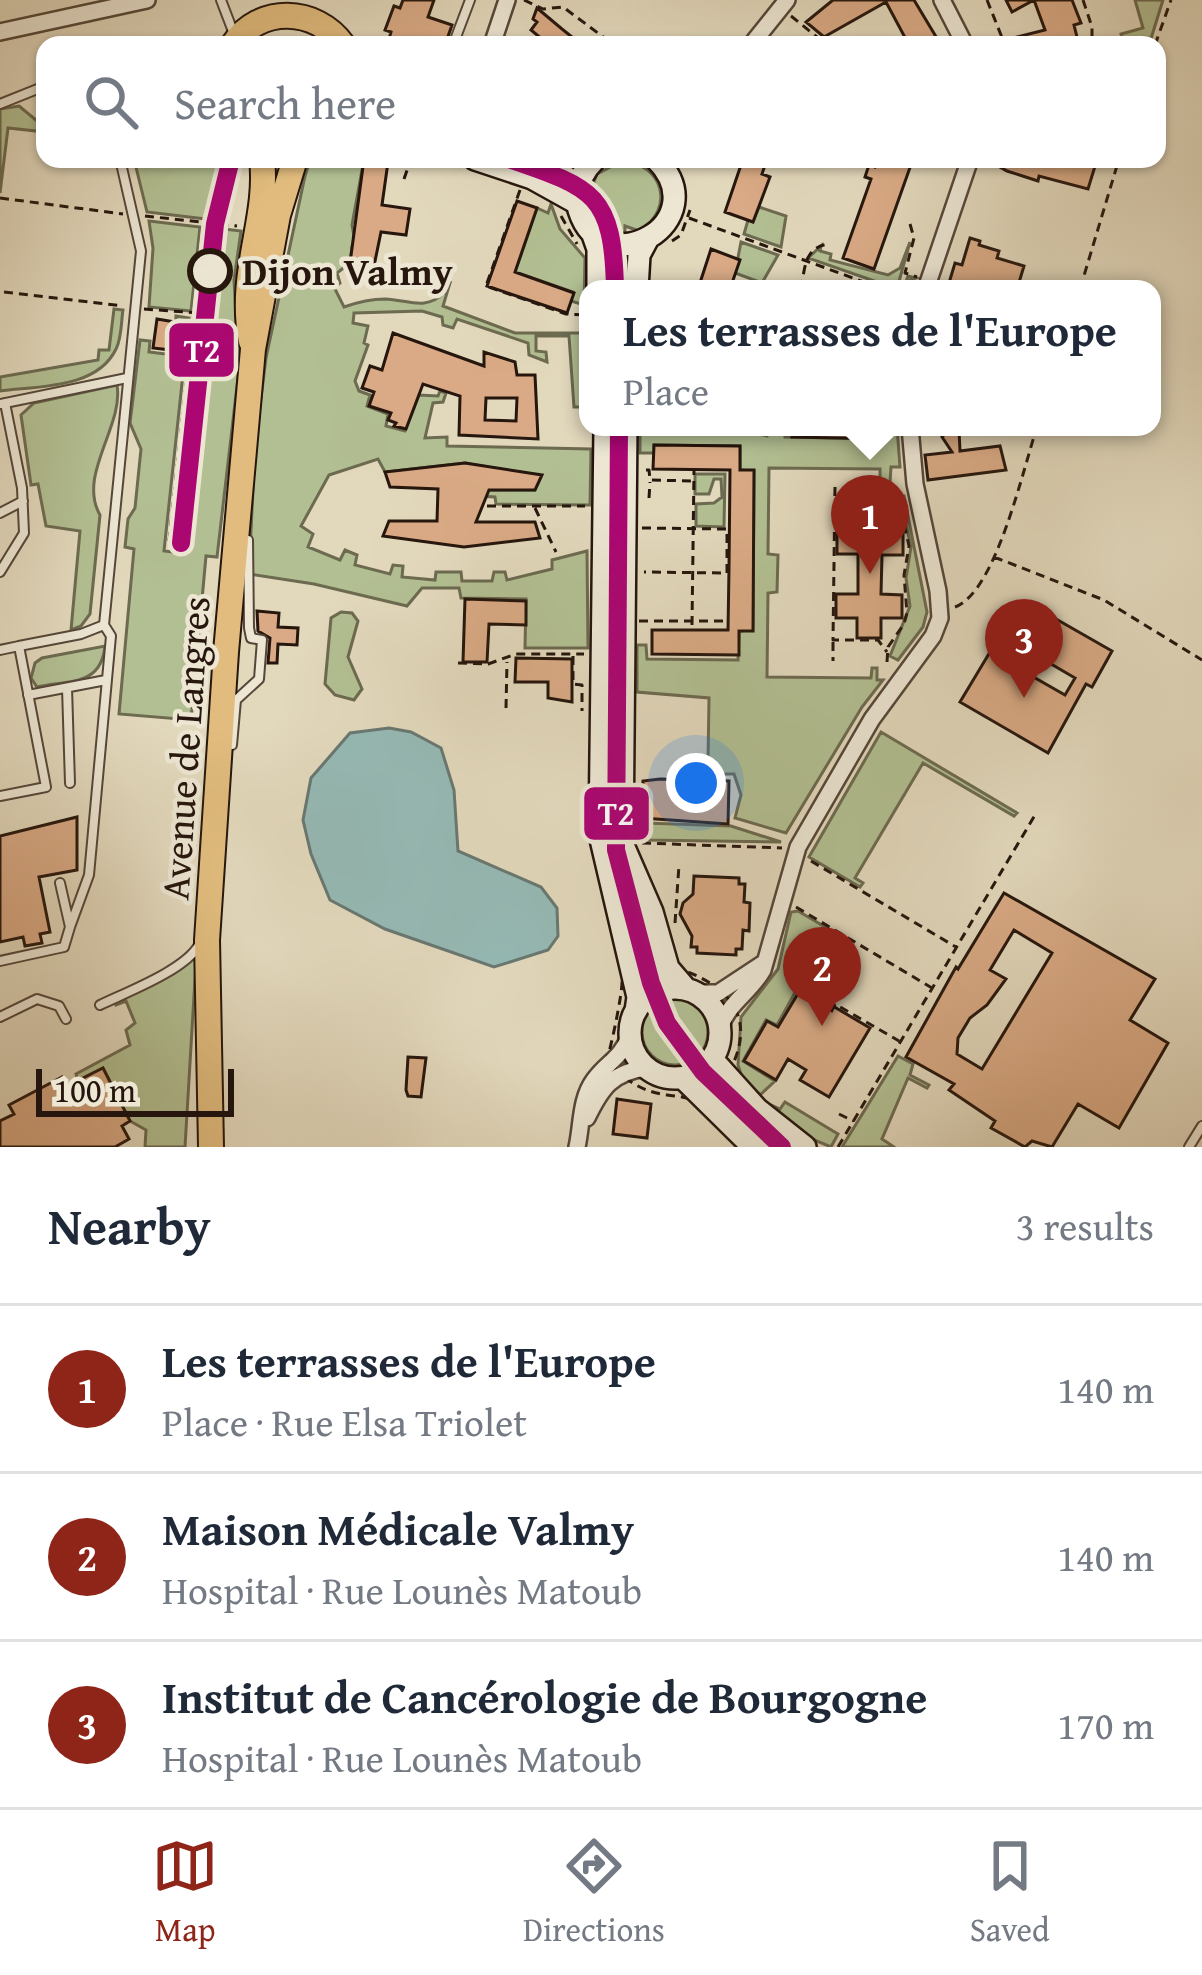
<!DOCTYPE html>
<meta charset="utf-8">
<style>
body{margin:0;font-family:"Gentium Book Plus",serif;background:#f2f2f3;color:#1f2937}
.scale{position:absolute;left:36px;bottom:30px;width:198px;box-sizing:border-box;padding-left:12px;border:6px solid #26160d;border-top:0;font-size:33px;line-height:42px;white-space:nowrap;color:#26160d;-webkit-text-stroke:9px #ece6d3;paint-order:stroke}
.you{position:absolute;left:696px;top:783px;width:42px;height:42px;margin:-30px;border:9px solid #fff;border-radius:50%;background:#1a73e8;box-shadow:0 0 0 18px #1a73e833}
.badge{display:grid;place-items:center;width:78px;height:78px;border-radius:50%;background:#8f2418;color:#fff;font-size:39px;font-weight:700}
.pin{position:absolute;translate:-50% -99px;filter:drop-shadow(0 3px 6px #0008)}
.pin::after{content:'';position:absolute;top:63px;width:42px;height:36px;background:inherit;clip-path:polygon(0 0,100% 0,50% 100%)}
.popup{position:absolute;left:579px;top:280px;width:582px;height:156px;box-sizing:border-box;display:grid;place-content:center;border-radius:24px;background:#fff;filter:drop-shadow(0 3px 9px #0005);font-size:39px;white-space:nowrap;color:#747a83}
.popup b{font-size:45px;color:#1f2937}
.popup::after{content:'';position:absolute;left:50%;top:100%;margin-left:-24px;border:24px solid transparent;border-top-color:#fff}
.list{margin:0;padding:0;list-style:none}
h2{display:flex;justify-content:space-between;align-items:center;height:156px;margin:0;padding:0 48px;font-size:51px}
h2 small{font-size:39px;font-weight:400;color:#747a83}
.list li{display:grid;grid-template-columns:78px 1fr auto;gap:36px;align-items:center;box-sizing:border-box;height:168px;padding:0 48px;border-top:3px solid #e0e1e3}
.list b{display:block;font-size:45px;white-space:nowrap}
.list p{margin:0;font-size:39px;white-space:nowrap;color:#747a83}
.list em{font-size:39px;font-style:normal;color:#747a83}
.icon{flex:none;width:66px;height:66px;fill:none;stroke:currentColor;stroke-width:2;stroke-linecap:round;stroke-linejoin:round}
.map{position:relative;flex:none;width:1202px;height:1147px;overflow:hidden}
.search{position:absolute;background:#fff;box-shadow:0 3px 9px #0004;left:36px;right:36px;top:36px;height:132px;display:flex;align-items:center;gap:30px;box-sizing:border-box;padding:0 42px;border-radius:24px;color:#747a83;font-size:45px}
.sheet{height:660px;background:#fff}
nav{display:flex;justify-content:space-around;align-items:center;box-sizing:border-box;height:168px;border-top:3px solid #e0e1e3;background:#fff;font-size:33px;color:#747a83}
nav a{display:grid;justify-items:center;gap:6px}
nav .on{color:#8f2418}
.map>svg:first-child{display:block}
</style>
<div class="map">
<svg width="1202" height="1147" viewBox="0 0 1202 1147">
<rect width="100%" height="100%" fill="#e2d8bc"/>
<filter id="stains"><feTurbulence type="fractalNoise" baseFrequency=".00167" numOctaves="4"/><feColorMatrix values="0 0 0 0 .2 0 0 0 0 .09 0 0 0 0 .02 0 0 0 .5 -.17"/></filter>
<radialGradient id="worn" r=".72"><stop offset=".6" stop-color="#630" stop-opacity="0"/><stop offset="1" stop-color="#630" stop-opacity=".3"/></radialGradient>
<path fill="#b2bf92" stroke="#6c6a50" stroke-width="3" d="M1135 0H1163L1149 45H1130L1128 39 1123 40 1121 34 1143 28Z
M19 106 37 121 45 120V132L8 128 0 193V109Z
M134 159H219L206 219 147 212Z
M322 159H364L352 225 356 247H352L350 263 337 273 340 283 334 287 344 307C358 302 370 299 385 299 409 300 425 311 444 293L438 285 450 283 443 306 515 333H582L588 407H574L569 336H536V351L546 352 547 362 529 355 528 343 457 319 453 328 443 325 442 317 422 311 354 313 353 323 368 326 364 343 368 345 355 381 359 391 370 395 367 406 388 414 386 426 405 431 419 395 438 396 440 391 446 393 443 402 433 403 425 438 447 437V446L591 449 590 505 496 504 495 497 476 496V490H535L541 476 465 463 385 472 378 459 329 475 301 526 313 534 308 547 340 560 345 550 357 555 355 565 390 574 393 565 403 566 402 577 435 580 436 572H461L462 581H492L494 572H505L507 580 552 569V560L587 551 588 648H525L526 599 461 598 459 588H422L407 606 314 584 249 574 255 446 266 358 305 176 308 167Z
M622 161C663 163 676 209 639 231L625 226V234L598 222 589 195 597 174Z
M551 204 560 229 585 258 584 305 571 301 573 292 515 272 537 208 548 213Z
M759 207 786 216 781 247 744 234 748 220 753 221Z
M149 221 200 227 191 311 149 307 153 248Z
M224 229 241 231 234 280 239 369 217 557 206 556 191 720 119 714 134 549 125 547 128 519 135 508 141 449 130 423 140 340 150 341 149 352 174 355 176 316 189 318 164 551 182 553 209 320H214Z
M741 242 778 255 762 283 735 273Z
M910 242 898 285 904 287 908 276 916 278 910 280 907 289H897L808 258 821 246 820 251 831 254 830 260 888 275 900 268Z
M114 309 123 310C121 322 122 337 116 349 97 389 38 386 0 391V377L98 360 99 350H109Z
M117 385C124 426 77 475 100 515L90 614 81 626 71 630 80 531 46 526 38 484 31 485 21 415 34 403Z
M609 427H622L617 833 662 966 635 974 604 830Z
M644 427H746V431L767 436 769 427 784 429 785 437 886 439 887 427H897L900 467H891L890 482H880V469L769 468 768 554 778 555 777 592 768 593 767 677 871 678 872 668H877V680H883L862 707 786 833 735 818 741 795 734 774H695L696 763 708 762 709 698 637 692V645H646L647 659 738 660 739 631 753 630 754 471 740 470V446L654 445V453H640V432Z
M695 474H725L724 527 696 526V504L714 503 722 497 721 479H714L709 494H695Z
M904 496 927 612 923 627 898 660 890 656 910 606 906 578 911 547 900 497Z
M341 612 352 613 358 621 348 657 362 689 354 700 335 695 325 684 331 618Z
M105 646C101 686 70 680 37 687L31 678 35 663 42 658Z
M881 732 1017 813 1014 816 923 763 855 878 863 883 860 887 809 857Z
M645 823 731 826 781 842 644 840Z
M798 911 832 931 830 934 824 930 798 974 803 978 777 1025 766 1020 743 1061 775 1081 760 1095 742 1077 738 1065 741 1017 778 969 791 912Z
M193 959 196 962 185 1147H145L146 1130 130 1121 103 1068 78 1081 76 1074 130 1045 126 1030 135 1023 126 1001 116 1005 115 1001Z
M642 1032a33 33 0 1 1 66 0a33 33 0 1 1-66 0Z
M898 1056 913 1064 910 1075 929 1085 927 1088 908 1078 882 1139 894 1147H842Z
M723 1080 797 1147H761L708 1097Z
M785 1102 838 1134 831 1147 812 1139 767 1103 780 1109Z"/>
<path fill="#95b9b4" stroke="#697871" stroke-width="3" d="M389 728 411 732 441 748 454 790 458 851 541 887 557 908 558 936 548 950 494 967 385 929 330 900 311 854 303 820 311 778 350 733Z"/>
<path fill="#d9aa85" stroke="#26160d" stroke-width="3" fill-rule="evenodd" d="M403 0H434L428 17 452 25 445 45H398L389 39 391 32 385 30 394 6 400 8Z
M833 0H914L941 45H909L886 2 824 37 806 22Z
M1006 0H1072L1081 23 1074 25 1079 45H1002L1001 41 1045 30 1034 0 1012 12Z
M537 8 562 29 582 45H549L531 30 537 22 533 19Z
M364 159 388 162 382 205 410 209 406 235 381 232 374 266 350 263Z
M743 159H767L762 174 770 177 753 222 725 212Z
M878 159H913L874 269 843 258 871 179 865 177 869 165 875 167Z
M986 159H1081L1096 163 1088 189 1039 176 1038 181 1007 171Z
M517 201 537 208 515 272 574 293 567 313 487 286Z
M970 238 980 241 979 245 999 251 997 258 1024 266 1017 289H969L949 283 955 263 962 265Z
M711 249 740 260 730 289H698Z
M157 319 175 322 171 350 153 348Z
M393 333 484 366V352L515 362 517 375H535L538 439 459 435 460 396 423 384 406 429 394 426 396 423 388 420 391 413 369 406 374 392 362 388 370 366 382 370ZM486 398H517L516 421 485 420Z
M793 427H887V439L792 437Z
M951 427 959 430 960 451 1000 446 1006 470 928 480 925 455 952 452 942 437Z
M654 445 740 446V470H754L753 631H739V655L652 654V630H728L729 569 730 470 653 469Z
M465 463 542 475 535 490H489L476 522H535L540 538 464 547 383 536 389 521H437L438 489 390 487 385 472Z
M859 511H882V531H903V555H882L881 594 902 595V618H881V638H857V618H836V594H858V554H837V531H859Z
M465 599 526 601V625L489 624 487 662H463Z
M257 611 279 613 278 627 298 628 297 645 278 644 277 663H268L270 638 258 631Z
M1042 611 1112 651 1092 687 1086 684 1048 753 960 702 990 652 1065 695 1075 678 1022 647Z
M516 658 572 659V702L548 698V682H515Z
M660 779 729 781 728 824 642 818 643 781Z
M77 817V870L39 877 50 932 40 934 42 943 25 946 23 937 0 942V836Z
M694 876 739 878V884H745L744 902 750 903 749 931 743 930 742 949H736V955L697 953V947H691L692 936 680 914 683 903 693 894Z
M1004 893 1155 979 1130 1020 1168 1043 1119 1128 1078 1104 1052 1147 1032 1141 1025 1147 991 1128 995 1121 949 1090 954 1084 906 1057 956 967 958 969ZM1014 930 1052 953 982 1069 957 1054 958 1038 970 1018 987 1005 1006 979 990 970Z
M812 970 837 984 826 1002 870 1028 829 1097 800 1080 806 1070 788 1059 776 1080 744 1061 767 1021 778 1027Z
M408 1057 426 1058 421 1097 408 1096 406 1090Z
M103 1068 130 1121 122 1126 129 1139 115 1147H0V1121L14 1114 9 1105 62 1077 67 1086Z
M617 1099 651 1104 647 1138 613 1134Z"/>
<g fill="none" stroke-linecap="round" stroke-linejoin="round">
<g stroke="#554639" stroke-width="12">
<path id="lane" d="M221 0 234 34
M453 45 470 0
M0 104 45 86
M0 404 127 378
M0 513 23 501
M0 572 24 533 22 488 5 403
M0 650 19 646
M67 688 70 783
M28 695 106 680
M232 745 236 700 259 679 262 640 251 638 249 628 248 540
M0 796 46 787 19 646 81 634 104 625 141 251 120 159
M70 927 89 875 111 636 104 625
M0 961 64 947 70 927 60 883
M100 1005C127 992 185 970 199 945
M0 1017 37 999 59 1006 66 1019
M1189 1147 1202 1126"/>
</g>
<g stroke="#554639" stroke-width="20">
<path id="street" d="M942 0 965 45
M0 32 147 0
M492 45 507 0
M751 45 787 0
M926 289 970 159
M695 993H718L762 964
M720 1028C728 1003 750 993 763 970L798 847 872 719 933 636 940 618 938 591 915 484 910 427
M587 1118C601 1089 612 1072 646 1068
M577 1147C582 1125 580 1099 594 1080 608 1061 620 1060 630 1035"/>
</g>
<g stroke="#26160d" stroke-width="26">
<path id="secondary" d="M475 159 532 178 577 203
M595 159C581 173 573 190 579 210 603 286 718 222 656 159
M592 232 598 249V289
M637 289 639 255 647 240
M605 427 600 835 638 997 636 1011
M626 427 622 843 652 912 668 968 686 989
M630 1033a45 45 0 1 1 90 0a45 45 0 1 1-90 0Z
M712 1059 757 1109 805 1147
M683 1078 753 1147"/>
</g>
<g stroke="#26160d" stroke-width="28">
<path id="primary" d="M233 45C259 5 316 7 343 45
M251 341C238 271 269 219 262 159
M211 1147 207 940 226 652 253 349 278 215 295 159"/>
</g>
<path stroke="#26160d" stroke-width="3" stroke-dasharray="9 6" stroke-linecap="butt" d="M524 0 543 9 563 7 614 45
M987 0 1005 45
M1083 0 1092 27V45
M791 16 827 45
M211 45 218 33
M1155 45 1171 0
M437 159 460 167
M562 174 568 159
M404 179 411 159
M520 190 486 286 566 314 586 315
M0 198 123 214
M145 216 237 226
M561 216 577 244
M689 218 883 289
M910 224 914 238 905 273 917 277
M221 230 238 159
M672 241 681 235 690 210
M801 289C805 268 804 247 829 244
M1080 289 1119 159
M4 292 123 306
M586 302 588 365
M144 309 212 314
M646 470H649L650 480 692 481
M835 487 833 640H878L887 652
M649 498 650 482
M487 506H585
M535 508 556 552
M642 528 727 529V573L644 572
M169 541 194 311
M994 557 1104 600 1202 660
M955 607C996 592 1023 469 1037 427
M639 621H725
M692 625 694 471
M833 642V661
M573 656V684L582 685V711
M887 662 888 647 904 624 907 613 904 575 909 546 896 487
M458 663 488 664 516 654H584
M506 708 507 662
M642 843 782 848
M811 861 956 947
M796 907 932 988
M675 923 679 865
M674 967C722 982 759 1012 731 1068 725 1080 707 1093 697 1103 686 1096 680 1097 667 1095 639 1091 623 1079 607 1058 611 1049 623 990 622 981Z
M831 1012 835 1004 899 1041
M839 1114 853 1121
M838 1147 1035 815"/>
<use href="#lane" stroke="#ece6d3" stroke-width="8"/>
<use href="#street" stroke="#ece6d3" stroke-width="15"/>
<use href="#secondary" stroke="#ece6d3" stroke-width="21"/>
<use href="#primary" stroke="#e1bc7e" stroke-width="24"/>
<path stroke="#26160d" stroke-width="3" d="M192 384 203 343"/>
<g stroke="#ece6d3" stroke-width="27">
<path id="tram-1" d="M509 159C594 188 613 194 615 289
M619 427 616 850 651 983 667 1023 703 1072 782 1147
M181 543 215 224 231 159"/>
</g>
<use href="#tram-1" stroke="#ab0672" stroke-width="18"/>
</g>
<circle fill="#ece6d3" stroke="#26160d" stroke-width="6" cx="210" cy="271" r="20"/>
<g text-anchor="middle" stroke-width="9" stroke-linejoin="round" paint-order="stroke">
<g font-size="39" font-weight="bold" fill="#26160d" stroke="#ece6d3" text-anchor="start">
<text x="242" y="285">Dijon Valmy</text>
</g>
<g font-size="39" fill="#26160d" stroke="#ece6d3">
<text transform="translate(185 748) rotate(-86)" y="14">Avenue de Langres</text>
</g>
</g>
<g stroke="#ece6d3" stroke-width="4.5">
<rect x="167" y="321" width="69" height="58" rx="12" fill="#ab0672"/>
<rect x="582" y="785" width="69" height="57" rx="12" fill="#ab0672"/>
</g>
<g font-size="33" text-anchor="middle" font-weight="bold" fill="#fff">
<text x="202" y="362">T2</text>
<text x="616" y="825">T2</text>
</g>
<rect width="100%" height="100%" filter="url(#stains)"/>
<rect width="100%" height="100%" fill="url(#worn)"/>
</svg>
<div class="scale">100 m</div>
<div class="you"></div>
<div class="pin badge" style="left:870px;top:574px">1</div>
<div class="popup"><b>Les terrasses de l'Europe</b>Place</div>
<div class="pin badge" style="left:822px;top:1026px">2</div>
<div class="pin badge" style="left:1024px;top:698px">3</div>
<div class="search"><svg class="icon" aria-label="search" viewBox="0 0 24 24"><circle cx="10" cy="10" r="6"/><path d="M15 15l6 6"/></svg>Search here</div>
</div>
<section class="sheet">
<h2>Nearby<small>3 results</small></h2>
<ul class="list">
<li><span class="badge">1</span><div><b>Les terrasses de l'Europe</b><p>Place · Rue Elsa Triolet</p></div><em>140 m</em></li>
<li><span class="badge">2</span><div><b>Maison Médicale Valmy</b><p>Hospital · Rue Lounès Matoub</p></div><em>140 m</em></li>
<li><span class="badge">3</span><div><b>Institut de Cancérologie de Bourgogne</b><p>Hospital · Rue Lounès Matoub</p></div><em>170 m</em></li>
</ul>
</section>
<nav>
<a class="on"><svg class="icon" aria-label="map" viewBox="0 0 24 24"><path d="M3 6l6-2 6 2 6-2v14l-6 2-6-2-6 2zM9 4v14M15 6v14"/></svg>Map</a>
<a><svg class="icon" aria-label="directions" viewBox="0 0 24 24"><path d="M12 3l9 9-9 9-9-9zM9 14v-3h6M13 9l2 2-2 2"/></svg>Directions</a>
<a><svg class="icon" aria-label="saved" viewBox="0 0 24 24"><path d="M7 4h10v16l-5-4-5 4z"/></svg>Saved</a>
</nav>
